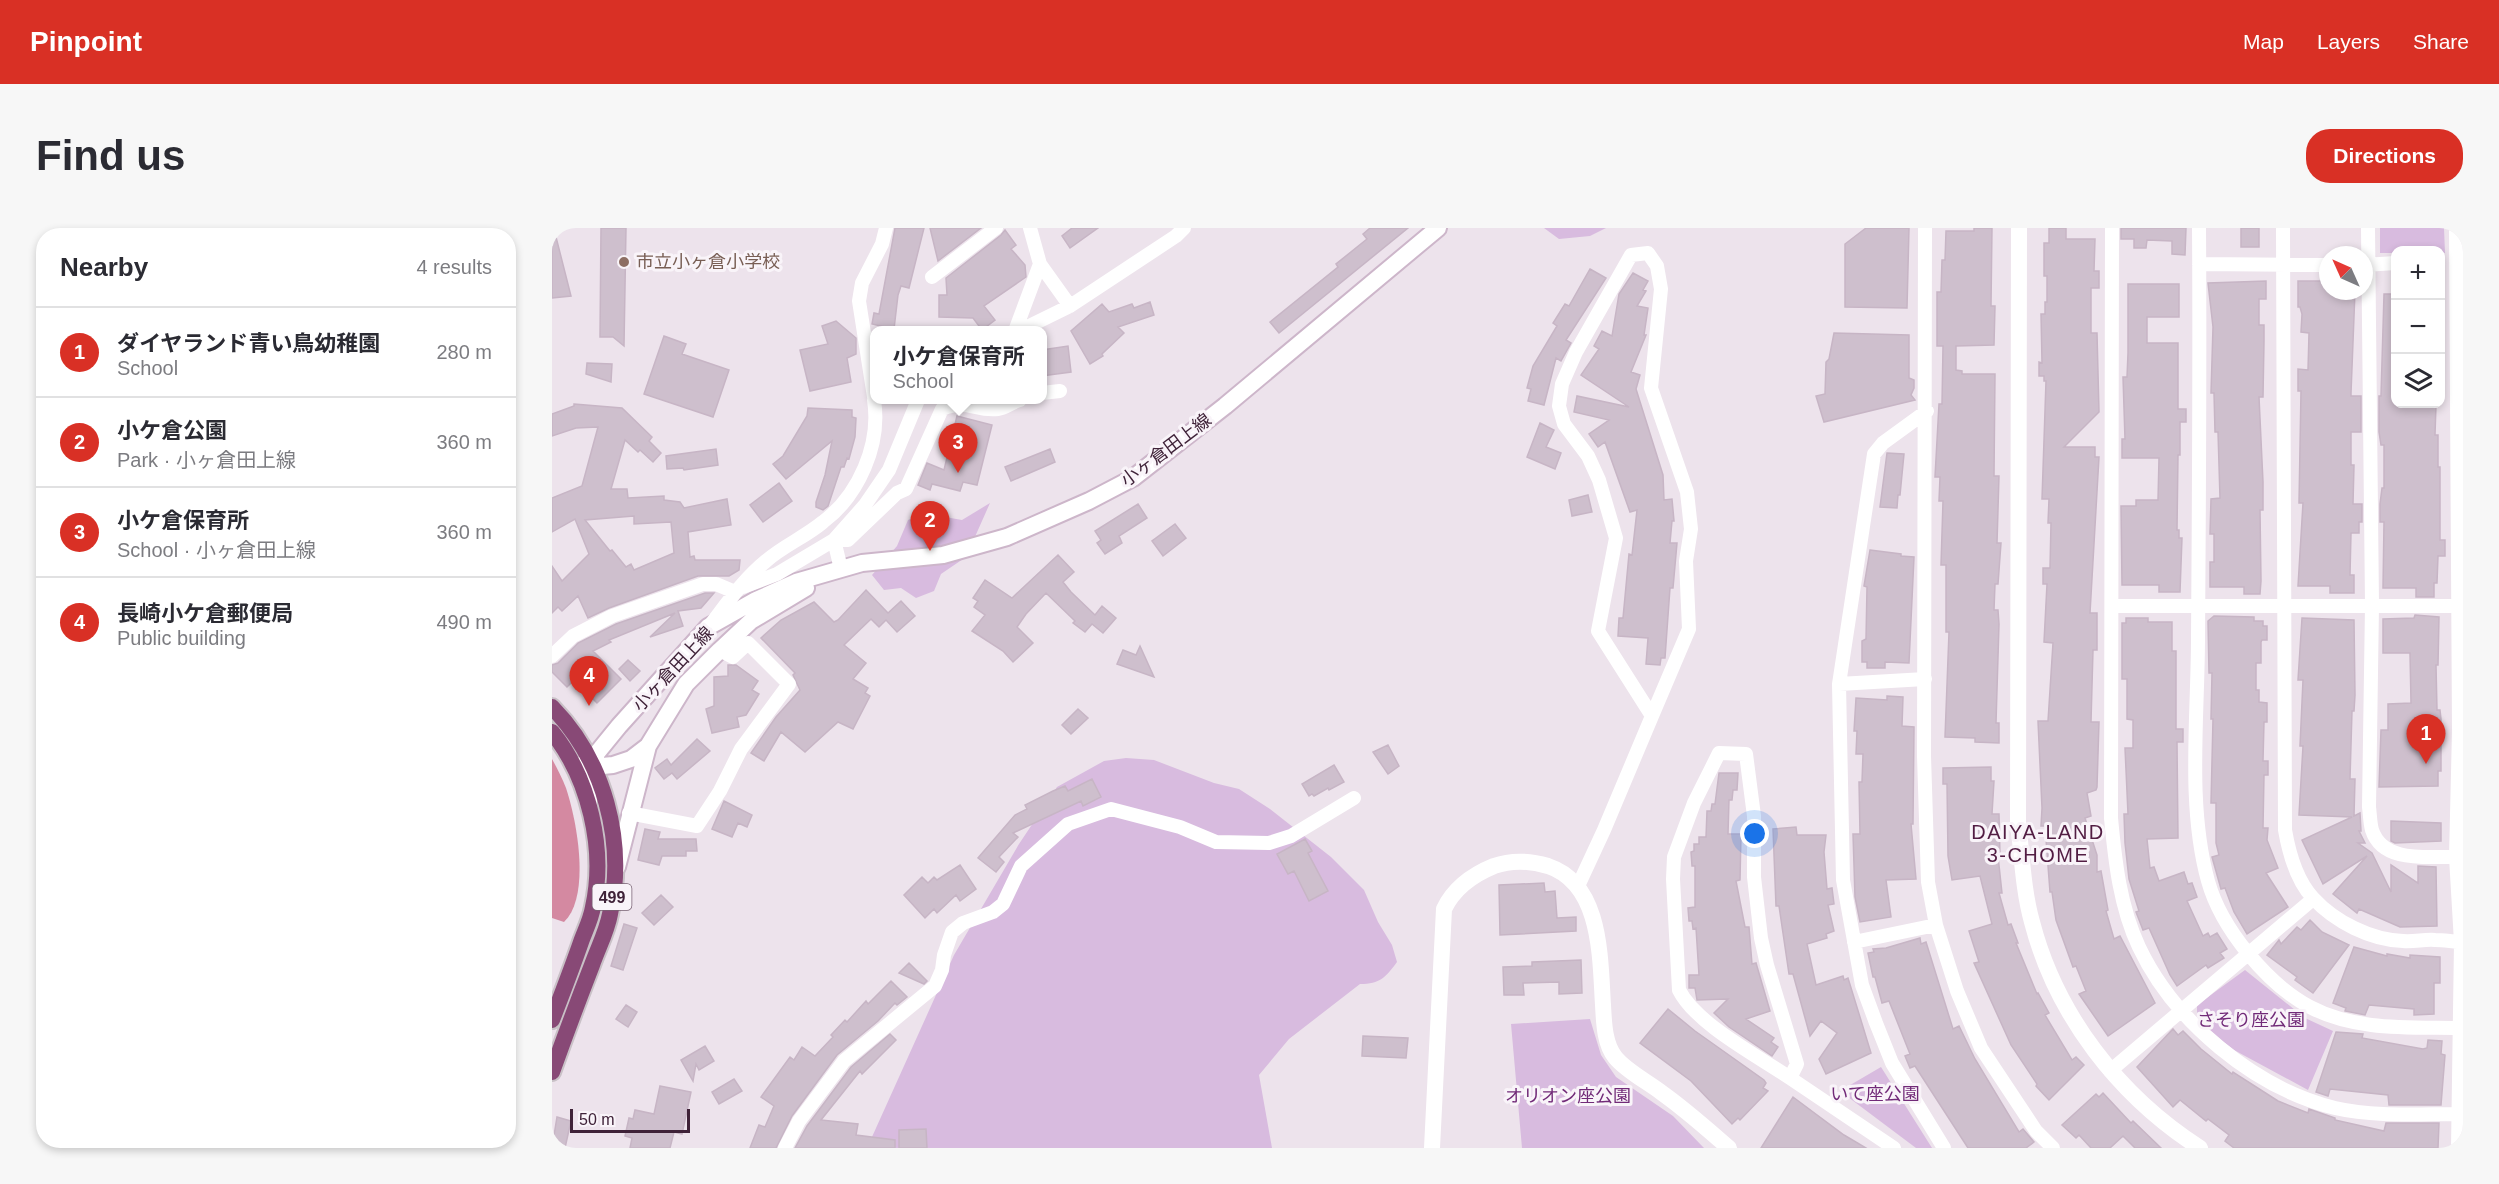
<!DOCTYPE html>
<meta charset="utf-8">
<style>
body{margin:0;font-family:Helvetica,"Noto Sans JP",sans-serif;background:#f7f7f7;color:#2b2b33}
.controls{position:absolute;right:18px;top:18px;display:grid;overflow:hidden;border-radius:12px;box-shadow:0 3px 9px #0003}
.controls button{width:54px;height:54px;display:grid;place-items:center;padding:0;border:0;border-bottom:2px solid #e1e1e2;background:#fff;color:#2b2b33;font:30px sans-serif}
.compass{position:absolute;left:1767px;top:18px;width:54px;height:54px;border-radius:50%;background:#fff;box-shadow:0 3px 9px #0003;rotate:315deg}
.scale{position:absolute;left:18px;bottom:15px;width:120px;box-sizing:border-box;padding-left:6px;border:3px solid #3f2238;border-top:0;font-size:16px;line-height:21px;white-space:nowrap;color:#3f2238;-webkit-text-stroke:4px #f9f4f9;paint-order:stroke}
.you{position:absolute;left:1203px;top:606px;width:21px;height:21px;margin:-15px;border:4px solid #fff;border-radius:50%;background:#1a73e8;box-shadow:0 0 0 9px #1a73e833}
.badge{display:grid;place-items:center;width:39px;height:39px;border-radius:50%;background:#d93025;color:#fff;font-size:20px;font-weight:700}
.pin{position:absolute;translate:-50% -50px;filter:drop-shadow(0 2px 3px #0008)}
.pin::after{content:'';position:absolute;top:32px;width:21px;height:18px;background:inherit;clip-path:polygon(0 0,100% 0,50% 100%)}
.popup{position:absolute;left:318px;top:98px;width:177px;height:78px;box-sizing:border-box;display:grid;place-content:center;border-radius:12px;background:#fff;filter:drop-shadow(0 2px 4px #0005);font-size:20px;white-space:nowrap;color:#7c7c81}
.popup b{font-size:22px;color:#2b2b33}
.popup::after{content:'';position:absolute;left:50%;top:100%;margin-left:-12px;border:12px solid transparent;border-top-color:#fff}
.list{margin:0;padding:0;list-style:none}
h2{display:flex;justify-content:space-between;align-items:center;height:78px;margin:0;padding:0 24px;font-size:26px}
h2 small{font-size:20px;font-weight:400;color:#7c7c81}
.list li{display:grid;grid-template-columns:39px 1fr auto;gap:18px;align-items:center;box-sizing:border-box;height:90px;padding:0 24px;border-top:2px solid #e1e1e2}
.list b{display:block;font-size:22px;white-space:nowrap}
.list p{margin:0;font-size:20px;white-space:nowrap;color:#7c7c81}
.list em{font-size:20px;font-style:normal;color:#7c7c81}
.icon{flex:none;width:33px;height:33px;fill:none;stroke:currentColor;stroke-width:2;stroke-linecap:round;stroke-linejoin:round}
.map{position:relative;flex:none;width:1911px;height:920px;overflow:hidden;border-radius:24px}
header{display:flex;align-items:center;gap:36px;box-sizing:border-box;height:84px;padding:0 30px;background:#d93025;color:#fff}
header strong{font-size:28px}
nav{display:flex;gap:33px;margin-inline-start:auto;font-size:21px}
.intro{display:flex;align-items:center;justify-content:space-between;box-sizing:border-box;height:144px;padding:0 36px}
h1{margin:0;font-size:42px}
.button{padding:15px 27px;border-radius:24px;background:#d93025;color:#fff;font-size:21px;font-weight:700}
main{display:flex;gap:36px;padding:0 36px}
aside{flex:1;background:#fff;border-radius:24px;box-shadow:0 3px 9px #0003}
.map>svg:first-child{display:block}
</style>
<header>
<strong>Pinpoint</strong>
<nav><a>Map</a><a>Layers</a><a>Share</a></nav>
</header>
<div class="intro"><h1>Find us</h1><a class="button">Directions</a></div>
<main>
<aside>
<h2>Nearby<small>4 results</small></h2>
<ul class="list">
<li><span class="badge">1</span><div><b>ダイヤランド青い鳥幼稚園</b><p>School</p></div><em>280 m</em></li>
<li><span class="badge">2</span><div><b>小ケ倉公園</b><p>Park · 小ヶ倉田上線</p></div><em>360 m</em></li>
<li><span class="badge">3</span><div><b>小ケ倉保育所</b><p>School · 小ヶ倉田上線</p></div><em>360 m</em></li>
<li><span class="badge">4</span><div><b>長崎小ケ倉郵便局</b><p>Public building</p></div><em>490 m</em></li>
</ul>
</aside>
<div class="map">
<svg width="1911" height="920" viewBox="0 0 1911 920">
<rect width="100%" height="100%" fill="#ede3ec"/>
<path fill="#d8bbdf" d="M992 0H1054L1038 8 1007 11Z
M1828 0H1892L1893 25H1889L1888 22H1844L1843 25H1828Z
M438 275 414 329 389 346 382 363 364 370 349 360 332 362 320 347 345 318 356 292 371 285 410 292Z
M574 530 602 532 662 555 687 561 718 581 779 629 812 662 826 694 840 717 845 734C834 749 828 756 808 756L737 811 707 847 720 920H315L402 727 467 616 505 559 552 533Z
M1693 742 1753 790 1781 803 1756 862 1682 822 1645 793V777Z
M1038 791 1049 827 1064 849 1121 888 1152 920H970L959 796Z
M1329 839 1380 920H1364L1288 863Z"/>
<path fill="#d489a1" d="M0 531C5 540 10 550 14 560 25 593 39 668 12 694L0 690Z"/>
<path fill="#cebfcd" stroke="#c7b5c5" stroke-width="1.5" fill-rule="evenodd" d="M49 0H74L72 118 61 109H48Z
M343 0H372L357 60 349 58 346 67 342 101 320 96 322 85 327 86Z
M378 0H429L386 33Z
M520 0H546L518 20 510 8Z
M818 0H856L727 105 718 94 786 39 784 36 815 11 811 6Z
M1314 0H1357L1355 80 1293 79V16Z
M1422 0H1440L1439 78H1443L1442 117 1404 118V142L1410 143V146H1443L1442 248H1447L1445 315H1449L1446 356H1443L1442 382H1446L1447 396 1444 495H1447V515L1423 514V510L1393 509 1397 404H1394V337H1389L1391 273H1387L1388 249H1383L1387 176H1390L1391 118H1385V64H1389L1390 32H1393L1394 3H1422Z
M1497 0H1514V11H1543L1542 43H1547V60H1539V105H1545L1547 184 1512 219H1543V229H1547L1538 385H1545V422H1541L1539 494H1547L1545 559 1544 562 1535 565 1539 588 1533 590 1545 627V644L1549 643 1556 682 1554 683 1562 711 1568 708 1603 775 1556 808 1527 766 1534 763 1524 738 1521 739 1504 692 1500 664H1498L1493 598H1489L1490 580 1486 493H1496L1501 415 1492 414 1495 356H1491V340H1498L1499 295H1496L1497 271H1490L1494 153H1492V148H1487V134L1490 135 1489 86H1493V74H1495V48H1492V15H1497Z
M1569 0H1634L1633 27 1620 26V13L1595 12 1594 20H1582V11H1569Z
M1689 0H1707V19H1689Z
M453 2 464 17 459 21 473 37 474 49 432 78 443 92 430 102 421 90 387 89V67H395L394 50 449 7Z
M0 9H4L19 68 0 70Z
M1038 41 1054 50 1014 112 1019 115 1009 133 1004 130 992 177 976 173 979 161 975 160 981 138 1005 98 1001 95 1013 76 1017 78Z
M1081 45 1096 53 1091 62 1094 63 1085 78 1096 80 1092 107H1094L1079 144 1088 147 1084 161 1111 247 1112 272 1120 271 1122 293H1120L1118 315H1125L1121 360H1118L1113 430H1109L1108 437 1094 436 1096 410 1066 408 1067 390H1071L1077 326 1080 327 1085 282 1078 284 1053 214 1046 219 1037 206 1057 192 1022 184 1025 168 1077 179 1029 147 1047 121 1042 118 1050 103 1060 108 1067 66Z
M1714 53V71H1707V97H1712V113L1711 169H1707L1711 254V282H1708L1709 353 1708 366H1692V359H1658V334H1662V306H1658L1659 271 1668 270 1666 204H1663L1662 165H1659L1661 99 1656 55Z
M1746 53H1775V63H1803L1799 165V168H1809V204H1799V237H1802L1801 276H1810V294H1807V305H1799L1798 347H1802V365H1778V358H1746L1751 275H1747L1749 163H1746V141L1756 142 1757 105 1749 104 1750 86 1748 79H1746Z
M1576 56H1627V89H1595V115H1626V181H1634V194H1628V227H1626L1625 302H1627V310H1630L1628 364H1607V357H1570L1569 278H1584V272H1606L1607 230H1570V211H1573L1571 149H1575L1576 125Z
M1832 66H1844V176L1884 177 1883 207H1886V239H1888V312H1893V328H1886L1885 355H1882V369H1864V360H1831L1832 294H1828V276L1830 260H1832V217H1829L1827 204V168H1829Z
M598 74 602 87 566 99 572 105 550 126 551 128 538 136 519 103 550 76 557 84 580 76 582 80Z
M284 93 304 110V126L295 130 299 154 258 163 248 122 276 116 270 98Z
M1282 105 1357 107V150L1362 152V160L1359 167 1363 172 1272 194 1264 168 1273 166 1274 134 1277 131Z
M112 108 134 116 130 126 177 142 161 189 92 166Z
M516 118 519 144 490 148V122Z
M35 135 60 136 59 154 34 146Z
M22 176 70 180 100 209 97 213 109 225 101 234 88 222 86 224 73 212 59 261H75L76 270 112 268V272L128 274 132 280 175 271 179 297 136 304 138 329 142 328 143 332H188L187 342 177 348H146L57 380 36 390 26 368 10 383 6 379 0 385V338L10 353 37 326 23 291 0 304V270L30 258 46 199 24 200 0 208V186L22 178ZM82 288V296L119 294 122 325 82 342 79 336 74 339 60 322 58 323 33 292Z
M256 180 300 182V189L304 190 303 209 297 231 295 230 292 239H289L276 278 271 282 264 279V274L273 247 280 213 234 251 221 236 231 228 255 188Z
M405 188 440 197 425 257 411 254 408 263 380 256 378 262 366 257 375 235 392 242Z
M988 195 1002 202 994 219 1009 225 1003 241 975 229Z
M164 221 166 237 132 242 131 240 115 241 114 228Z
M498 221 503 234 459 253 453 239Z
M1335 225 1352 226 1348 267H1346L1345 280 1328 279Z
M227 255 240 273 211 294 198 277Z
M1036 267 1040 284 1020 288 1017 272Z
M586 276 595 290 567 308 570 315 553 326 545 315 549 312 543 303Z
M623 296 634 310 611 328 600 313Z
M1318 322 1349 326V328L1362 329 1357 435 1333 434V440H1315V434H1310V413L1314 411 1315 359 1312 358Z
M506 327 522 344 511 354 519 364 543 387 550 378 564 390 551 405 540 396 533 404 521 395 523 393 494 365 474 386 465 399 481 415 461 434 451 423 420 403 433 387 422 379 426 373 421 370 433 352 460 370Z
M314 362 336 385 349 373 363 388 345 404 334 392 327 399 319 391 292 417 314 435 301 451 316 460 313 465 318 468 301 501 286 494 253 524 229 504 212 533 199 525 224 489 248 462 241 447 243 445 209 410 229 392 262 374 282 394 286 392Z
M153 365H162L149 380 126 383 131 398 98 409 123 385 57 412 59 414 41 423 69 451 45 475 22 452 15 459 0 444V437L6 435 26 415 64 396Z
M1863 387 1887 389 1886 437H1884L1885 482H1888L1889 491V543H1886V558L1827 559 1829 502H1836V476L1859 475 1858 425H1831V391L1862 390Z
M1662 388 1702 389V393H1711V398H1715V412H1710L1709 414V435H1704V462H1707V474L1715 475V494H1712L1711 533H1716V547H1712L1711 600H1716L1715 612 1726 640 1714 645 1736 679 1695 706 1682 684 1673 660 1669 661 1660 629 1667 627 1664 615V575H1659L1661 491H1659L1660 445H1657L1656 393Z
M1574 390H1596V394H1620V423H1624V501H1631V514H1625L1626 610 1595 611 1598 640 1602 639 1607 653 1632 644 1636 656 1640 655 1645 669 1635 673 1651 708 1656 705 1658 709 1665 705 1675 721 1668 725 1672 730 1656 740 1654 737 1625 758 1618 747 1597 700 1591 702 1584 684 1587 683 1577 651 1573 615 1572 586H1576L1573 520H1581V492L1575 491V451H1570V395H1574Z
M1750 390 1802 392 1803 467 1802 483H1800L1798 551H1803L1802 588 1808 585 1809 603H1807L1813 615H1806L1820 625 1839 664V637L1866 655V638L1884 639 1885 698 1848 699 1807 681 1805 685 1781 666 1815 628 1771 656 1750 612 1800 589 1747 587 1751 518H1748L1751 452H1746Z
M588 418 602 449 565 436 571 422 584 427Z
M76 432 88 443 78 453 67 441Z
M176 437H184L206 453 200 462 207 466 194 487 185 489 187 499 160 505 154 481 162 478V449L176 448Z
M1335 468 1351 469 1350 498 1362 499 1361 596H1359L1364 651 1334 652 1339 689 1308 694 1303 669 1301 606H1308L1307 554H1310L1311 526H1304L1305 503H1302L1304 470 1335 472Z
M526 481 536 490 519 506 510 497Z
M145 511 158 523 125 551 120 545 112 551 103 540 115 531 119 537Z
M836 517 847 538 836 546 821 524Z
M782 537 792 554 777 562 776 560 762 568 760 566 757 568 750 556Z
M1439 539V553H1442L1440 586H1447L1448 628H1446L1450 665H1447L1456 697 1459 696 1466 715H1464L1485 766 1486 765 1497 785 1493 787 1520 832 1524 829 1532 837 1497 872 1484 858 1485 856 1459 817 1422 735 1427 734 1417 703 1440 696 1428 648 1400 652 1396 628 1395 556H1391V540Z
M1167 545H1186L1185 562H1181L1180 572H1177L1176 606H1189L1188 652 1184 653 1193 699H1197L1200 736 1204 735 1218 783 1194 791 1222 810 1219 814 1226 819 1220 828 1177 799 1162 785 1176 771 1145 772 1143 760H1137V747H1147L1144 700 1141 701 1140 693H1137L1136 680 1143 679V638H1140L1139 624 1142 623V616H1147V609H1154L1155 583H1159L1160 576H1163Z
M540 551 549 569 531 578 529 573 461 605 466 609 447 629 452 634 444 644 426 630 463 587 475 581 473 577 501 563 513 558 516 563Z
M172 573 200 587 195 599 186 595 180 609 160 601Z
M1839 593 1889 595V613L1843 615 1839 613Z
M1244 599 1245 607H1274L1272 624 1275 661 1280 660 1282 676 1276 677 1282 703 1274 706 1275 710 1255 716 1264 757 1291 748 1292 752 1296 750 1319 825 1274 846 1267 831 1285 805 1269 793 1258 808 1241 746H1237L1227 678H1224L1221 601Z
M93 601 108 604 106 611H144L145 623H134V628H110L107 637 86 632Z
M753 611 760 623 756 625 776 663 757 673 742 643 736 646 725 626Z
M408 637 424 661 408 673 404 667 385 685 382 681 373 690 352 667 370 649 376 655 382 649 385 652Z
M992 655 993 664 1003 663 1005 690 1024 689V703L948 707 947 657Z
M109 667 121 679 102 697 90 685Z
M1758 692 1770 704 1797 717 1761 765 1743 752 1745 749 1715 727 1727 712 1729 716 1745 699 1749 702Z
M72 696 85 700 71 742 59 738Z
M1368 710 1369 716 1374 714 1401 801 1407 798 1423 831 1467 904 1471 901 1482 914 1474 920H1416L1363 838 1358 840 1353 828 1358 826 1337 773 1330 775 1323 749H1321L1316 725 1322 724 1321 721 1334 720Z
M1802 719 1835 728V726L1858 730V727L1888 729V755H1882V786L1862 787V781L1817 777 1813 787 1793 783 1794 780 1781 775Z
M1029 732 1030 765 1007 766V754L971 755 972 767H952L951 739 980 738V734Z
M357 735 375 753 372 756 347 745Z
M339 753 355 769 345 777 343 775 326 793 285 827 240 888 224 920H198L207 897 213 899 222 878 209 869 238 829 242 832 250 819 263 828 281 809 279 807 293 792 295 794 314 773 316 776Z
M74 777 85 784 76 799 64 791Z
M1116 781 1143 803 1212 852 1214 855 1211 860 1216 863 1188 892 1186 890 1180 896 1139 853 1088 815Z
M1621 801 1626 807 1631 803 1649 821 1680 846 1681 844 1726 873 1756 885 1757 881 1783 890V892L1832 903 1834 895H1887L1886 920H1682L1673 913 1677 907 1656 891 1654 893 1628 872 1621 879 1585 839Z
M1784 804 1811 806 1810 810 1871 821 1875 820 1876 812 1890 813 1889 826 1893 827 1889 877H1837L1836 867 1778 861 1776 868 1764 864Z
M338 806 344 812 310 846 308 843 269 892 306 896 304 907 343 912V920H243L255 898 299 839Z
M811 808 856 810 854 830 810 828Z
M153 818 162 833 147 842 144 836 141 853 129 832Z
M182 851 190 863 167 876 160 864Z
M108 858 139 864 130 906 122 904 118 920H78L80 910 73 908 77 890 81 891 83 882 102 886Z
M1551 865 1579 895 1581 893 1609 920H1583L1571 908 1558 920H1539L1527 907 1524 910 1510 897 1544 866 1547 869Z
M1241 869 1292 907 1314 920H1209Z
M5 889 19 893 13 920H0Z
M374 901 375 920H347V902Z"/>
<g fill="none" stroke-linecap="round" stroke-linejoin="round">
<g stroke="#cdb6ca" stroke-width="20">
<path id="secondary" d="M31 536 40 539 61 537 79 531 96 518 134 456 168 422 199 393 254 360
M37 573 36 550 45 525 67 498 156 399 204 372 244 354 310 335 391 327 455 309 537 273 581 250 673 178 886 0
M65 639 96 518"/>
</g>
<g stroke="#c9c1c7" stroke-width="20">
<path id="trunk" d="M0 479C52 532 74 613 58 686 55 703 46 720 40 737 26 773 13 808 0 844
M0 504C37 550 54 621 41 679 39 691 33 703 29 714 20 740 10 766 0 792"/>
</g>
<path stroke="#fff" stroke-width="14" d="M478 0 488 36 518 78
M1373 0 1372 528 1376 654 1384 697 1405 763 1429 820 1484 903 1501 920
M1560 0 1559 590C1563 633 1568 679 1587 719 1622 793 1702 860 1783 880 1822 889 1865 886 1906 886
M1647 0C1648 137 1647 273 1646 410 1646 488 1635 577 1656 653 1669 700 1715 756 1758 779 1803 803 1858 799 1907 800
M1731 0 1733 602C1737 625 1745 653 1761 670 1783 694 1819 712 1851 713 1862 714 1873 711 1883 712 1893 712 1902 714 1911 714
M1816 0 1820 377 1817 579C1818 586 1818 595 1820 602 1831 636 1877 628 1904 629
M1904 0 1907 503 1904 629 1909 714 1906 920
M1647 36 1776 37
M1812 37 1844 35
M380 49 444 0
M463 103 488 36
M467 103 518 78 624 8 632 0
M490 165 508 163
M322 169 307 73 310 55 330 16 334 0
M1375 183 1331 215 1322 226 1287 456 1291 652 1310 757 1324 795 1340 835 1392 920
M282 312H296L345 265 354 261 390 181C416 170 423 184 446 181 454 180 460 174 468 172
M282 312 289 341
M191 359 225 346 282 312 313 277 337 242 366 172
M1561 378H1911
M159 396C176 374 192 351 214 333 231 318 253 309 271 294 307 267 329 216 322 172
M0 428 21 408 60 388 151 356H164L183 364
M1287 456 1373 451
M1167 525 1194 526 1202 588V649L1209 710 1215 737 1245 836 1238 850C1206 828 1144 796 1127 762L1121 651 1122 629 1142 575Z
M77 585 145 598 168 563 189 521 237 456 196 415 181 429 168 422
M1026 658 1052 602 1100 488 1046 403 1064 310 1047 252 1036 228 1012 196 1007 178 1010 156 1024 124 1079 27 1096 25 1105 38 1109 61 1099 160 1135 264 1139 301 1134 333 1137 401 1100 488
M1302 714 1384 697
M1558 843 1761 671
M1238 850 1342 920
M233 920 247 893 292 833 383 758 390 742 392 727 400 704 411 695 441 684 451 676 469 638 516 596 559 581 628 599 664 614 717 615 739 608 802 570"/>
<path stroke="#fff" stroke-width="16" d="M1467 0 1466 594C1470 627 1471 662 1480 694 1504 787 1567 868 1648 920
M880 920 892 681C902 660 920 647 942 638 959 632 979 633 996 638 1050 656 1048 730 1051 777 1052 793 1052 815 1063 829 1074 843 1096 854 1110 865 1134 882 1155 901 1177 920"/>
<use href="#secondary" stroke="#fff" stroke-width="16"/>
<use href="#trunk" stroke="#884976" stroke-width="16"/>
</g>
<circle fill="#8d6e63" stroke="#f9f4f9" stroke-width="2" cx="72" cy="34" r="6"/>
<g text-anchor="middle" stroke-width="6" stroke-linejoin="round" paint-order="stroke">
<rect fill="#f9f4f9" stroke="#776172" stroke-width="1.5" x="40.5" y="656" width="39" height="26" rx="4.5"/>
<g font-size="16" font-weight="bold" fill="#3f2238">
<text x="60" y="675">499</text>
</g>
<g font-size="18" fill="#785e54" stroke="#f9f4f9" text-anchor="start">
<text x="84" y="40">市立小ヶ倉小学校</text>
</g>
<g font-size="18" fill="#3f2238" stroke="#f9f4f9">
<text transform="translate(614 222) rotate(-37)" y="6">小ヶ倉田上線</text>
<text transform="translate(121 441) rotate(-47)" y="6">小ヶ倉田上線</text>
</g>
<g font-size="18" fill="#712a78" stroke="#f9f4f9">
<text x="1699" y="798">さそり座公園</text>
<text x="1323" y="872">いて座公園</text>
<text x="1016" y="874">オリオン座公園</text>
</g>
<g font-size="20" letter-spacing="1.5" fill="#521d43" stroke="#f9f4f9">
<text x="1486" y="611">DAIYA-LAND<tspan x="1486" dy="23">3-CHOME</tspan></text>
</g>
</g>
</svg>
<div class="controls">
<button>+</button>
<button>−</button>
<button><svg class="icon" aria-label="layers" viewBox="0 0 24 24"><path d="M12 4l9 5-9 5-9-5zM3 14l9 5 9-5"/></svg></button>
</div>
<svg class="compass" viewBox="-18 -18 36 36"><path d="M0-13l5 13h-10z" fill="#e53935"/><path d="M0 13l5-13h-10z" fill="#7c7c81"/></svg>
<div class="scale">50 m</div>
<div class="you"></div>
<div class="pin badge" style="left:1874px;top:536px">1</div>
<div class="pin badge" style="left:378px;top:323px">2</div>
<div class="pin badge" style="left:406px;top:245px">3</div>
<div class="popup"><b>小ケ倉保育所</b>School</div>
<div class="pin badge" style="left:37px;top:478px">4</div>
</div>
</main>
